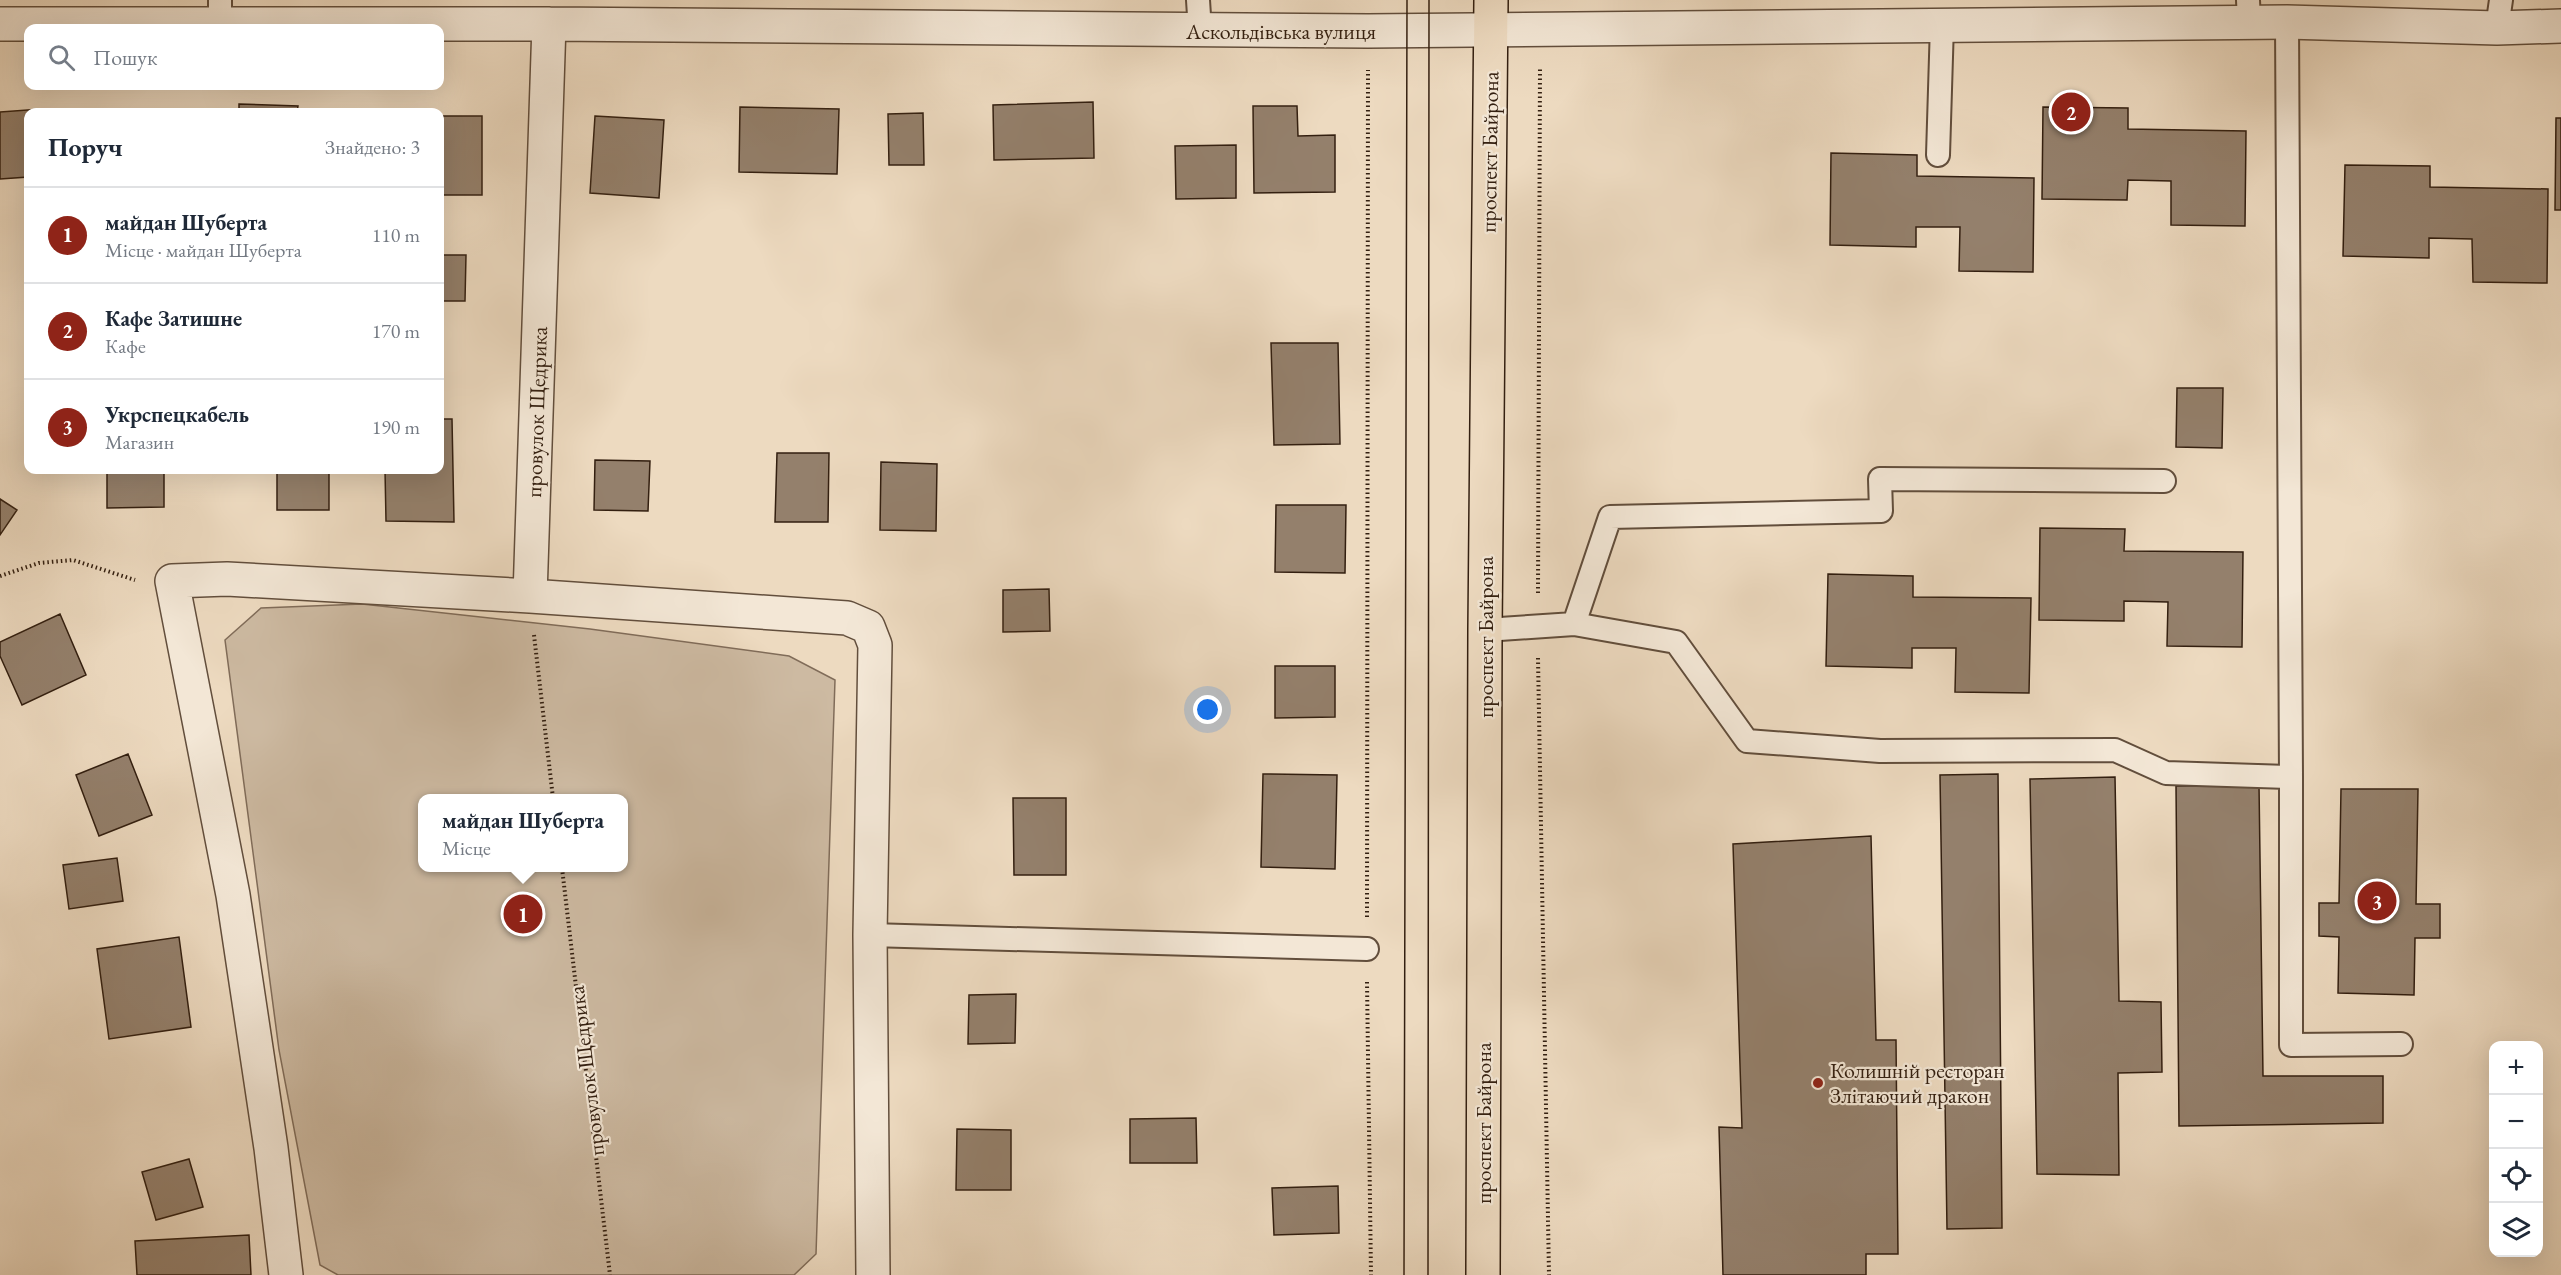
<!DOCTYPE html>
<html lang="uk">
<meta charset="utf-8">
<style>
body{margin:0;font-family:"EB Garamond",serif;background:#f6f6f7;color:#1f2937}
.controls{position:absolute;right:18px;bottom:18px;display:grid;overflow:hidden;border-radius:12px;box-shadow:0 6px 24px #0002}
.controls button{width:54px;height:54px;display:grid;place-items:center;padding:0;border:0;border-bottom:2px solid #e0e1e3;background:#fff;color:#1f2937;font:30px sans-serif}
.you{position:absolute;left:1208px;top:710px;width:21px;height:21px;margin:-15px;border:4px solid #fff;border-radius:50%;background:#1a73e8;box-shadow:0 0 0 9px #1a73e833}
.badge{display:grid;place-items:center;width:39px;height:39px;border-radius:50%;background:#8f2418;color:#fff;font-size:20px;font-weight:700}
.pin{position:absolute;translate:-50% -50%;border:3px solid #fff;box-shadow:0 2px 6px #0006}
.popup{position:absolute;left:418px;top:794px;width:210px;height:78px;box-sizing:border-box;display:grid;place-content:center;border-radius:12px;background:#fff;filter:drop-shadow(0 2px 4px #0005);font-size:20px;white-space:nowrap;color:#747a83}
.popup b{font-size:22px;color:#1f2937}
.popup::after{content:'';position:absolute;left:50%;top:100%;margin-left:-12px;border:12px solid transparent;border-top-color:#fff}
.list{margin:0;padding:0;list-style:none}
h2{display:flex;justify-content:space-between;align-items:center;height:78px;margin:0;padding:0 24px;font-size:26px}
h2 small{font-size:20px;font-weight:400;color:#747a83}
.list li{display:grid;grid-template-columns:39px 1fr auto;gap:18px;align-items:center;box-sizing:border-box;height:96px;padding:0 24px;border-top:2px solid #e0e1e3}
.list b{display:block;font-size:22px;white-space:nowrap}
.list p{margin:0;font-size:20px;white-space:nowrap;color:#747a83}
.list em{font-size:20px;font-style:normal;color:#747a83}
.icon{flex:none;width:33px;height:33px;fill:none;stroke:currentColor;stroke-width:2;stroke-linecap:round;stroke-linejoin:round}
.map{position:relative;flex:none;width:2561px;height:1275px;overflow:hidden}
.search{position:absolute;background:#fff;box-shadow:0 6px 24px #0002;left:24px;top:24px;width:420px;height:66px;display:flex;align-items:center;gap:15px;box-sizing:border-box;padding:0 21px;border-radius:12px;color:#747a83;font-size:22px}
.panel{position:absolute;background:#fff;box-shadow:0 6px 24px #0002;left:24px;top:108px;width:420px;height:366px;border-radius:12px}
.map>svg:first-child{display:block}
</style>
<div class="map">
<svg width="2561" height="1275" viewBox="0 0 2561 1275">
<rect width="100%" height="100%" fill="#eddac0"/>
<filter id="stains"><feTurbulence type="fractalNoise" baseFrequency=".00333" numOctaves="4"/><feColorMatrix values="0 0 0 0 .2 0 0 0 0 .09 0 0 0 0 .02 0 0 0 .5 -.17"/></filter>
<radialGradient id="worn" r=".72"><stop offset=".6" stop-color="#630" stop-opacity="0"/><stop offset="1" stop-color="#630" stop-opacity=".3"/></radialGradient>
<path fill="#cdbaa2" stroke="#806c59" stroke-width="1.5" fill-rule="evenodd" d="M362 604 590 629 789 656 835 680 816 1254 794 1275H338L320 1265 279 1050 225 640 261 608ZM422 798H624V868H422Z"/>
<path fill="#94806c" stroke="#331f10" stroke-width="1.5" d="M1093 102 1094 158 994 160 993 105Z
M239 104 298 106 297 112H239Z
M1253 106H1297L1298 136 1335 135V192L1254 193Z
M740 107 839 109 837 174 739 172Z
M2043 107 2128 108V129L2246 131 2245 226 2171 225V181L2128 180 2127 200 2042 199Z
M41 109V112H28V177L0 179V112Z
M923 113 924 165H889L888 114Z
M440 116H482V195H440Z
M595 116 664 120 659 198 590 193Z
M2556 118H2561V210H2555Z
M1236 145V198L1176 199 1175 146Z
M1831 153 1917 155V176L2034 178 2033 272 1959 271 1960 227H1916V247L1830 245Z
M2345 165 2430 166V187L2548 189 2547 283 2473 282 2472 239 2429 238V258L2343 256Z
M440 255H466L465 301H440Z
M1271 343H1338L1340 444 1274 445Z
M2177 388H2223L2222 448 2176 447Z
M440 419H452L454 522 386 521 385 470H440Z
M777 453H829L828 522H775Z
M595 460 650 461 648 511 594 510Z
M881 462 937 464 936 531 880 530Z
M107 470H164V507L107 508Z
M277 470H329V510H277Z
M0 499 17 510 0 535Z
M1276 505H1346L1345 573 1275 572Z
M2040 528 2125 529 2124 551 2243 552 2242 647 2167 646 2168 602 2124 601V621L2039 620Z
M1828 574 1913 576V597L2031 598 2029 693 1955 692 1956 648H1912V668L1826 666Z
M1049 589 1050 631 1003 632V590Z
M60 614 86 675 22 705 0 656V642Z
M1275 666H1335V717L1275 718Z
M128 754 152 815 99 836 76 775Z
M1263 774 1337 775 1335 869 1261 867Z
M1998 774 2002 1228 1947 1229 1940 775Z
M2115 777 2119 1001 2161 1002 2162 1072 2118 1073 2119 1175 2037 1174 2030 779Z
M2259 785 2263 1076H2383V1123L2179 1126 2176 786Z
M2341 789H2418L2416 904H2440V938H2415L2414 995 2338 993 2339 937 2319 936V903H2339Z
M1013 798H1066V875H1014Z
M1871 836 1876 1040H1896L1898 1254H1866V1275H1723L1719 1127 1742 1128 1733 844Z
M117 858 123 901 69 909 63 865Z
M179 937 191 1027 109 1039 97 949Z
M1016 994 1015 1043 968 1044 969 995Z
M1196 1118 1197 1163H1130V1119Z
M957 1129 1011 1130V1190H956Z
M189 1159 203 1207 156 1220 142 1172Z
M1338 1186 1339 1233 1274 1235 1272 1188Z
M249 1235 251 1275H137L135 1241Z"/>
<g fill="none" stroke-linecap="round" stroke-linejoin="round">
<g stroke="#624e3c" stroke-width="26">
<path id="service" d="M1198 0 1200 31
M2248 0 2249 22
M220 23V0
M2497 28 2501 0
M1938 155 1942 24
M1574 624 1676 642 1747 741 1880 751 2115 750 2166 773 2291 777 2287 22
M1485 630 1574 624 1610 517 1881 511 1880 479 2164 481
M2291 777V1045L2401 1044
M870 935 1367 949"/>
</g>
<g stroke="#624e3c" stroke-width="36">
<path id="minor" d="M0 24H549L1368 31 2287 22 2497 28 2561 26
M530 596 549 24
M286 1275 271 1148 233 895 172 581 227 579 530 596 847 618 868 627 875 645 870 935 873 1275"/>
</g>
<g stroke="#331f10" stroke-width="36">
<path id="primary" d="M1483 1275 1485 630 1491 0"/>
</g>
<path stroke="#331f10" stroke-width="4" stroke-dasharray="1.5 3" stroke-linecap="butt" d="M0 576 39 563 73 560 135 580
M1538 593 1540 67
M534 635 553 798
M1538 658 1549 1275
M562 868 610 1275
M1367 917 1368 70
M1367 982 1371 1275"/>
<use href="#service" stroke="#f3e7d6" stroke-width="22"/>
<use href="#minor" stroke="#f3e7d6" stroke-width="33"/>
<use href="#primary" stroke="#eddac0" stroke-width="33"/>
<path stroke="#331f10" stroke-width="1.5" d="M1404 1275 1407 0
M1428 1275 1429 0"/>
</g>
<circle fill="#8f2418" stroke="#f3e7d6" stroke-width="2" cx="1818" cy="1083" r="6"/>
<g text-anchor="middle" stroke-width="4.5" stroke-linejoin="round" paint-order="stroke">
<g font-size="22" fill="#331f10" stroke="#f3e7d6">
<text x="1281" y="39">Аскольдівська вулиця</text>
<text transform="translate(1489 152) rotate(-89)" y="8">проспект Байрона</text>
<text transform="translate(536 412) rotate(-88)" y="8">провулок Щедрика</text>
<text transform="translate(1485 637) rotate(-90)" y="8">проспект Байрона</text>
<text transform="translate(586 1071) rotate(-97)" y="8">провулок Щедрика</text>
<text transform="translate(1483 1123) rotate(-90)" y="8">проспект Байрона</text>
</g>
<g font-size="22" fill="#331f10" stroke="#f3e7d6" text-anchor="start">
<text x="1830" y="1078">Колишній ресторан<tspan x="1830" dy="25">Злітаючий дракон</tspan></text>
</g>
</g>
<rect width="100%" height="100%" filter="url(#stains)"/>
<rect width="100%" height="100%" fill="url(#worn)"/>
</svg>
<div class="controls">
<button>+</button>
<button>−</button>
<button><svg class="icon" aria-label="locate" viewBox="0 0 24 24"><circle cx="12" cy="12" r="6"/><path d="M12 2v4M12 18v4M2 12h4M18 12h4"/></svg></button>
<button><svg class="icon" aria-label="layers" viewBox="0 0 24 24"><path d="M12 4l9 5-9 5-9-5zM3 14l9 5 9-5"/></svg></button>
</div>
<div class="you"></div>
<div class="pin badge" style="left:523px;top:914px">1</div>
<div class="popup"><b>майдан Шуберта</b>Місце</div>
<div class="pin badge" style="left:2071px;top:112px">2</div>
<div class="pin badge" style="left:2377px;top:901px">3</div>
<div class="search"><svg class="icon" aria-label="search" viewBox="0 0 24 24"><circle cx="10" cy="10" r="6"/><path d="M15 15l6 6"/></svg>Пошук</div>
<section class="panel">
<h2>Поруч<small>Знайдено: 3</small></h2>
<ul class="list">
<li><span class="badge">1</span><div><b>майдан Шуберта</b><p>Місце · майдан Шуберта</p></div><em>110 m</em></li>
<li><span class="badge">2</span><div><b>Кафе Затишне</b><p>Кафе</p></div><em>170 m</em></li>
<li><span class="badge">3</span><div><b>Укрспецкабель</b><p>Магазин</p></div><em>190 m</em></li>
</ul>
</section>
</div>
